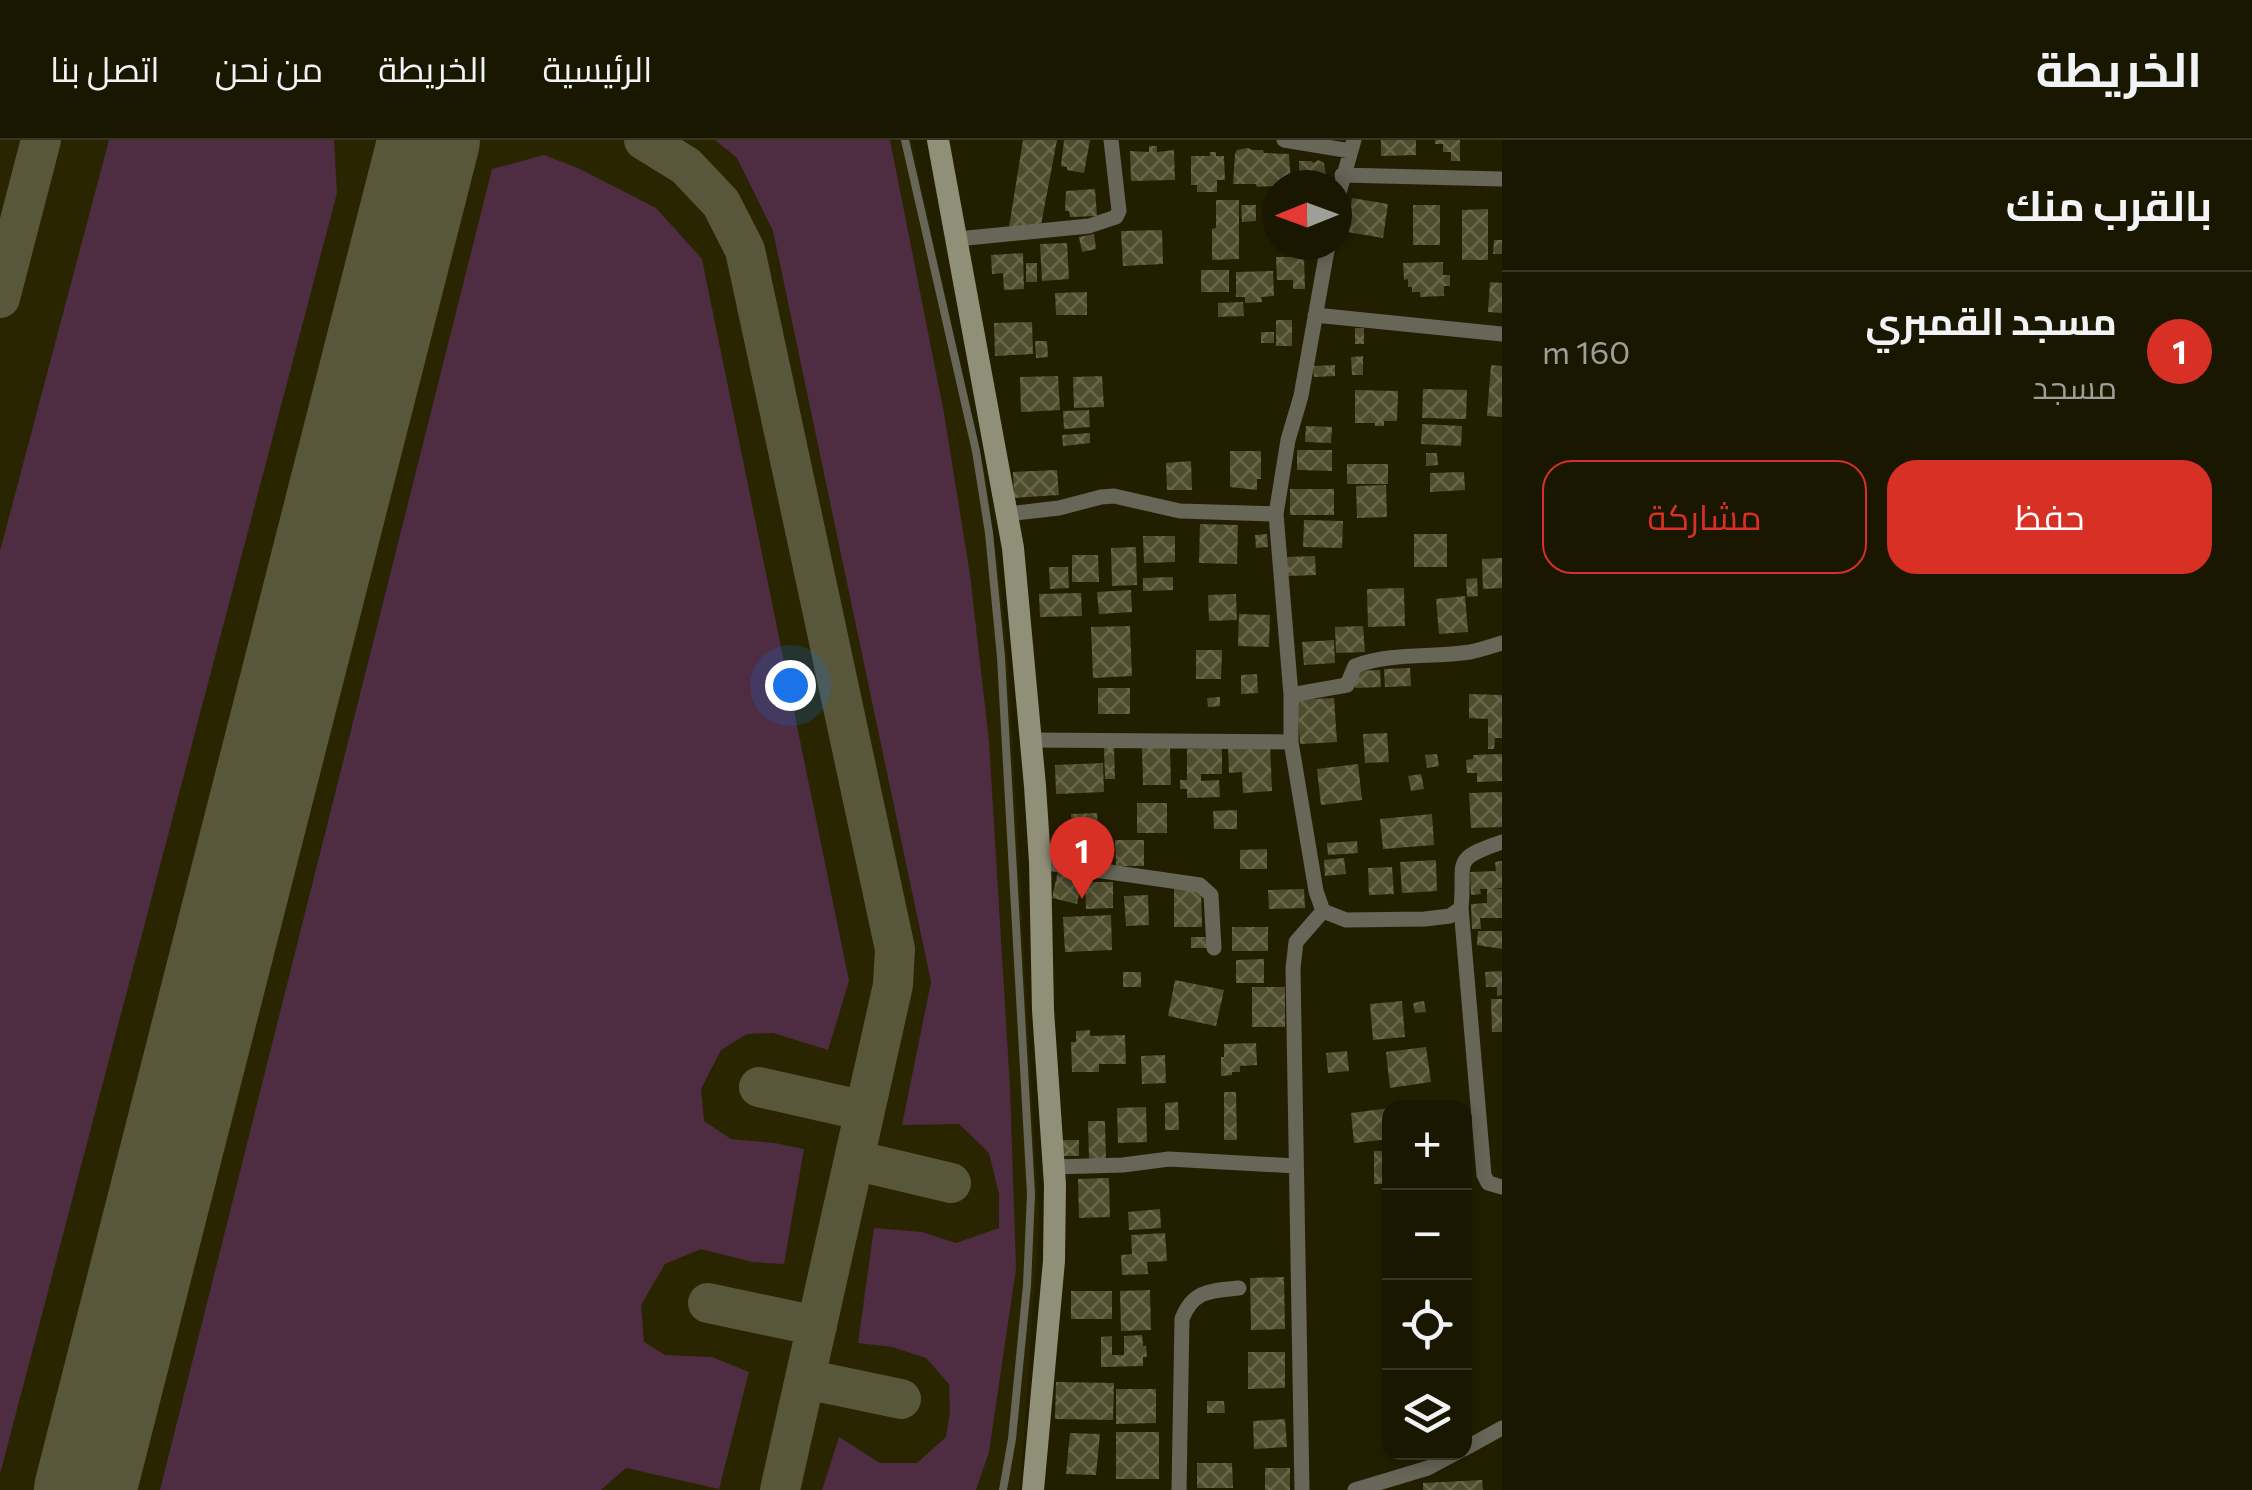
<!DOCTYPE html>
<html lang="ar">
<meta charset="utf-8">
<style>
body{margin:0;font-family:Commissioner,Cairo,sans-serif;background:#23200b;color:#f1f3f6;direction:rtl}
.controls{position:absolute;right:30px;bottom:30px;display:grid;overflow:hidden;border-radius:20px;box-shadow:0 5px 15px #0003}
.controls button{width:90px;height:90px;display:grid;place-items:center;padding:0;border:0;border-bottom:2px solid #383623;background:#1a1701;color:#f1f3f6;font:50px sans-serif}
.compass{position:absolute;left:1262px;top:30px;width:90px;height:90px;border-radius:50%;background:#1a1701;box-shadow:0 5px 15px #0003;rotate:269deg}
.you{position:absolute;left:790px;top:545px;width:35px;height:35px;margin:-25px;border:8px solid #fff;border-radius:50%;background:#1a73e8;box-shadow:0 0 0 15px #1a73e833}
.badge{display:grid;place-items:center;width:65px;height:65px;border-radius:50%;background:#d93025;color:#fff;font-size:32px;font-weight:700}
.pin{position:absolute;translate:-50% -82px;filter:drop-shadow(0 2px 5px #0008)}
.pin::after{content:'';position:absolute;top:52px;width:35px;height:30px;background:inherit;clip-path:polygon(0 0,100% 0,50% 100%)}
.list{margin:0;padding:0;list-style:none}
h2{display:flex;justify-content:space-between;align-items:center;height:130px;margin:0;padding:0 40px;font-size:42px}
h2 small{font-size:32px;font-weight:400;color:#9f9f99}
.list li{display:grid;grid-template-columns:65px 1fr auto;gap:30px;align-items:center;box-sizing:border-box;height:160px;padding:0 40px;border-top:2px solid #383623}
.list b{display:block;font-size:38px;white-space:nowrap}
.list p{margin:0;font-size:32px;white-space:nowrap;color:#9f9f99}
.list em{font-size:32px;font-style:normal;color:#9f9f99}
.actions{display:flex;gap:20px;padding:30px 40px}
.actions a{flex:1;padding:22px 0;border:2px solid #d93025;border-radius:30px;text-align:center;font-size:35px;color:#d93025}
.actions .main{background:#d93025;color:#fff}
.icon{flex:none;width:55px;height:55px;fill:none;stroke:currentColor;stroke-width:2;stroke-linecap:round;stroke-linejoin:round}
.map{position:relative;flex:none;width:1502px;height:1350px;overflow:hidden;direction:ltr}
header{display:flex;align-items:center;gap:60px;box-sizing:border-box;height:140px;padding:0 50px;background:#1a1701;border-bottom:2px solid #383623}
header strong{font-size:48px}
nav{display:flex;gap:55px;margin-inline-start:auto;font-size:35px}
main{display:flex}
aside{flex:1;background:#1a1701}
.map>svg:first-child{display:block}
</style>
<header>
<strong>الخريطة</strong>
<nav><a>الرئيسية</a><a>الخريطة</a><a>من نحن</a><a>اتصل بنا</a></nav>
</header>
<main>
<aside>
<h2>بالقرب منك<small></small></h2>
<ul class="list">
<li><span class="badge">1</span><div><b>مسجد القمبري</b><p>مسجد</p></div><em>160 m</em></li>
</ul>
<div class="actions"><a class="main">حفظ</a><a>مشاركة</a></div>
</aside>
<div class="map">
<svg width="1502" height="1350" viewBox="0 0 1502 1350">
<defs>
<pattern id="building-cross-hatch" width="8" height="8" patternUnits="userSpaceOnUse" patternTransform="scale(2.5)"><rect width="8" height="8" fill="#4f4d2e"/><path d="M0 0l8 8M0 8l8-8" fill="none" stroke="#68664b"/></pattern>
</defs>
<rect width="100%" height="100%" fill="#221f01"/>
<path fill="#292500" d="M0 0H911L986 338 1000 441 1009 538 1039 1083 1020 1350H0Z"/>
<path fill="#4e2c42" d="M109 0H334L337 53 0 1334V411Z
M715 0H890L944 273 970 435 989 601 1010 948 1016 1129 989 1312 976 1350H822L839 1297 880 1323H917L946 1297 950 1272 949 1244 926 1218 892 1207 858 1203 874 1088 922 1092 956 1103 999 1088V1054L989 1013 959 984 902 985 931 842 773 91 737 18Z
M544 15 578 28 656 68 702 119 849 841 828 910 773 893 747 894 721 910 701 949 704 981 731 999 775 1003 804 1009 784 1124 752 1122 701 1109 665 1124 641 1165 644 1202 665 1215 712 1217 749 1232 719 1349 626 1328 601 1350H160L492 29Z"/>
<g fill="none" stroke-linecap="round" stroke-linejoin="round">
<path stroke="#58563b" stroke-width="40" d="M416 0 424 24
M644 0 686 26 721 63 745 110 895 809 893 845 780 1350
M0 158 41 0
M759 947 865 971
M854 1020 951 1043
M708 1163 817 1186
M805 1239 901 1259"/>
<path stroke="#58563b" stroke-width="102" d="M85 1350 429 0"/>
</g>
<path fill="url(#building-cross-hatch)" d="M1023 0H1057L1041 85 1009 87Z
M1064 0H1090L1084 33 1067 30V27L1061 26Z
M1381 0H1416V15L1381 16Z
M1435 0H1460V21H1451V12H1443V4H1435Z
M1149 6H1157V12L1174 10 1175 40 1131 41 1130 11 1149 12Z
M1248 8 1252 10H1263L1264 13 1289 14 1291 45 1257 47 1256 44H1233L1235 14 1237 10Z
M1210 12H1216V16H1224L1225 40H1217V52H1197V45H1191V16H1210Z
M1318 20 1324 23 1327 44 1299 45V21H1311L1314 23Z
M1095 49 1097 76 1070 77 1069 71H1065L1066 51Z
M1352 58 1388 64 1383 98 1347 92Z
M1216 60H1239V119L1212 120V89L1216 88Z
M1241 65H1256V81L1242 82Z
M1413 65H1440V105H1413Z
M1488 69V120H1462V70Z
M1162 90 1163 124 1123 126 1121 91Z
M1094 94 1096 109 1082 112 1079 97Z
M1494 100H1502V114H1493Z
M1067 103 1069 139 1042 141 1040 104Z
M1023 113 1024 149 1004 150 1003 133 992 134 991 115Z
M1276 117H1304L1305 149H1293V140H1277Z
M1443 122V135H1450V146H1444V156L1420 157V152H1412V147H1408V139L1404 140 1403 123Z
M1026 123H1037V142H1026Z
M1201 130H1229V152H1201Z
M1273 131 1274 156 1261 157 1262 162 1245 163V157H1236V132Z
M1490 142 1502 143V173L1488 172Z
M1087 152V175H1056L1055 153Z
M1243 162 1244 176 1218 177V163Z
M1276 180H1292V206H1276Z
M1032 182 1033 214 995 216 994 183Z
M1355 188H1364V204H1355Z
M1261 192H1274V203H1261Z
M1035 201H1047L1048 217 1036 218Z
M1363 216V235H1352L1351 217Z
M1335 225V236L1314 237 1313 226Z
M1491 225 1502 226V277L1487 276Z
M1058 236 1060 270 1021 272 1020 237Z
M1102 236 1104 267 1074 268 1073 237Z
M1423 249 1467 250 1466 279 1422 278Z
M1355 250 1398 251 1397 281H1384V286H1375V283H1355Z
M1089 270 1090 287 1064 289 1063 271Z
M1422 284 1462 286 1461 306 1421 304Z
M1306 286 1332 287 1331 303 1305 302Z
M1090 293V303L1063 306 1062 295Z
M1297 310H1332V331L1297 330Z
M1230 311H1261V339H1257V350L1230 347Z
M1426 313H1437L1438 325 1426 326Z
M1191 321 1192 350H1167L1166 323Z
M1347 324H1388V344H1347Z
M1057 330 1059 355 1014 358 1013 332Z
M1464 332 1465 350 1430 352V333Z
M1386 345 1387 377 1357 378 1356 346Z
M1290 349H1334V375H1290Z
M1304 380 1343 381 1342 408 1303 407Z
M1200 384 1238 385 1237 424 1199 423Z
M1267 394 1268 407 1256 408 1255 395Z
M1414 394H1447V427H1414Z
M1143 396H1175V422L1144 423Z
M1136 407 1137 445 1112 446 1111 408Z
M1072 415H1098L1099 442H1072Z
M1315 416 1316 435 1286 436V417Z
M1502 418V448L1483 449 1482 419Z
M1049 427H1068L1069 448 1050 449Z
M1173 437V450L1143 451V438Z
M1477 438 1478 456 1467 457 1466 439Z
M1404 448 1405 486 1368 487 1367 449Z
M1131 450 1132 472 1099 474 1097 452Z
M1081 453 1082 476 1040 477 1039 454Z
M1236 454 1237 480 1209 481 1208 455Z
M1465 456 1468 492 1439 494 1436 459Z
M1239 474 1270 475 1269 507 1238 506Z
M1130 486 1132 536 1093 538 1091 487Z
M1363 486 1365 512 1336 513 1335 487Z
M1334 500 1335 523 1304 525 1302 502Z
M1196 510H1222L1221 539H1196Z
M1410 528 1411 546 1385 547 1384 529Z
M1380 530 1381 547 1355 548 1354 531Z
M1257 534 1258 553 1241 554V535Z
M1098 548H1130V574H1098Z
M1469 554 1502 555V598H1495L1494 609H1488V579L1469 578Z
M1220 557V566L1208 567 1207 558Z
M1334 558 1337 602 1300 604 1297 560Z
M1387 593 1389 622 1365 623 1363 594Z
M1270 604 1272 651 1243 653 1242 632 1229 633 1228 606Z
M1170 607 1171 645H1143L1142 608Z
M1104 608H1114L1115 639H1105Z
M1222 608V634H1201V641L1219 640 1220 657 1187 658V649H1180V640H1187V609Z
M1437 614 1439 626 1427 628 1425 615Z
M1502 614V641L1477 642V633H1467L1466 620 1473 619V615Z
M1103 623 1104 652 1056 654 1055 625Z
M1358 624 1362 660 1321 665 1317 629Z
M1421 634 1424 649 1411 651 1408 636Z
M1502 652V687L1471 688 1469 653Z
M1137 663H1167V693H1137Z
M1237 670V689H1214L1213 671Z
M1097 673 1099 708 1073 709 1071 674Z
M1432 674 1434 705 1383 709 1380 679Z
M1115 700H1144V726H1116Z
M1357 701 1358 713 1328 715 1327 703Z
M1267 709V729H1240V710Z
M1344 718 1346 734 1325 736 1324 720Z
M1436 720 1437 751 1402 753 1400 722Z
M1502 721V748H1491L1502 749V778H1480L1481 789H1472L1471 764 1487 763V749H1480L1481 754 1471 755 1470 732 1496 731 1495 722Z
M1392 727 1394 754 1369 755 1368 728Z
M1058 731 1083 737 1077 764 1052 758Z
M1085 742H1113V768L1086 769Z
M1174 748H1201L1202 787H1174Z
M1304 749 1305 768 1269 769 1268 750Z
M1148 755 1149 785 1126 786 1124 756Z
M1111 775 1112 810 1065 812 1063 777Z
M1232 787H1268V811H1232Z
M1478 791H1502V809L1477 805Z
M1191 797H1207V808H1191Z
M1264 819V843H1236V820Z
M1502 831V855L1497 856V847H1486L1485 832Z
M1123 832H1141V847H1123Z
M1175 840 1224 850 1216 886 1168 876Z
M1252 847H1285V887H1252Z
M1491 859H1502V892H1492Z
M1402 861 1405 897 1373 900 1370 864Z
M1424 861 1426 872 1415 873 1413 863Z
M1090 890V896L1125 895 1126 924H1099V932H1072L1071 902H1076V891Z
M1256 903 1257 925 1240 926V932H1232V935L1221 936V917H1224V904Z
M1426 907 1431 942 1390 948 1386 912Z
M1347 911 1349 931 1328 933 1326 913Z
M1165 915 1166 943 1142 944 1141 916Z
M1224 952H1236L1237 1000H1224Z
M1178 962 1179 990H1165V963Z
M1146 967 1147 1002 1118 1003 1117 968Z
M1390 968V999L1354 1003 1351 973Z
M1088 981H1105L1106 1019H1089Z
M1063 1000H1079V1016H1063Z
M1374 1011H1390V1044H1374Z
M1109 1038 1110 1077 1079 1078 1078 1039Z
M1160 1069 1161 1088 1129 1090 1128 1072Z
M1165 1093 1167 1121 1147 1122 1148 1134 1122 1135 1121 1115 1132 1114 1131 1095Z
M1284 1137 1285 1189 1251 1190 1250 1138Z
M1150 1150 1151 1190 1121 1191 1120 1151Z
M1071 1151H1112V1179H1071Z
M1142 1195 1143 1206H1146L1147 1217H1143V1226L1101 1227V1197L1112 1196V1215H1124V1196Z
M1248 1212H1285V1248L1248 1249Z
M1056 1242 1114 1243 1113 1280 1055 1279Z
M1116 1249H1156V1283L1116 1284Z
M1207 1261H1224L1225 1273H1207Z
M1285 1279 1287 1307 1254 1309 1253 1281Z
M1116 1292H1159V1339H1116Z
M1070 1293 1100 1294 1096 1335 1066 1334Z
M1197 1323H1232L1233 1348H1197Z
M1265 1328H1290V1350H1265Z
M1482 1340 1483 1350H1423V1343Z"/>
<g fill="none" stroke-linecap="round" stroke-linejoin="round">
<path stroke="#676658" stroke-width="8" d="M905 0 976 311 989 393 1001 517 1031 1054 1027 1145 1012 1299 1003 1350"/>
<path stroke="#676658" stroke-width="15" d="M1284 0 1351 11
M1342 35 1502 39
M1337 60 1354 0
M957 99 1089 86 1116 77 1119 71 1111 0
M1328 105 1301 256 1288 300 1276 374 1291 555V602L1316 751 1323 771 1346 780 1425 779 1450 776 1461 768C1466 721 1449 720 1502 702
M1315 175 1502 194
M1007 374 1059 368 1101 357 1114 356 1180 371 1276 374
M1291 555 1347 545 1355 526C1392 512 1432 518 1470 512 1481 510 1492 506 1502 503
M1032 600 1291 602
M1040 722 1200 745 1211 755 1214 808
M1461 768 1484 1035 1488 1043 1502 1047
M1053 1027 1123 1025 1169 1019 1296 1026
M1464 1309 1502 1288
M1179 1350 1182 1179C1193 1150 1211 1151 1239 1148
M1302 1350 1293 828 1296 802 1323 771
M1355 1350 1428 1328 1458 1312"/>
<path stroke="#908f78" stroke-width="22" d="M938 0 1013 408 1035 646 1040 722 1043 870 1055 1045 1054 1121 1033 1350"/>
</g>
</svg>
<div class="controls">
<button>+</button>
<button>−</button>
<button><svg class="icon" aria-label="locate" viewBox="0 0 24 24"><circle cx="12" cy="12" r="6"/><path d="M12 2v4M12 18v4M2 12h4M18 12h4"/></svg></button>
<button><svg class="icon" aria-label="layers" viewBox="0 0 24 24"><path d="M12 4l9 5-9 5-9-5zM3 14l9 5 9-5"/></svg></button>
</div>
<svg class="compass" viewBox="-18 -18 36 36"><path d="M0-13l5 13h-10z" fill="#e53935"/><path d="M0 13l5-13h-10z" fill="#9f9f99"/></svg>
<div class="you"></div>
<div class="pin badge" style="left:1082px;top:759px">1</div>
</div>
</main>
